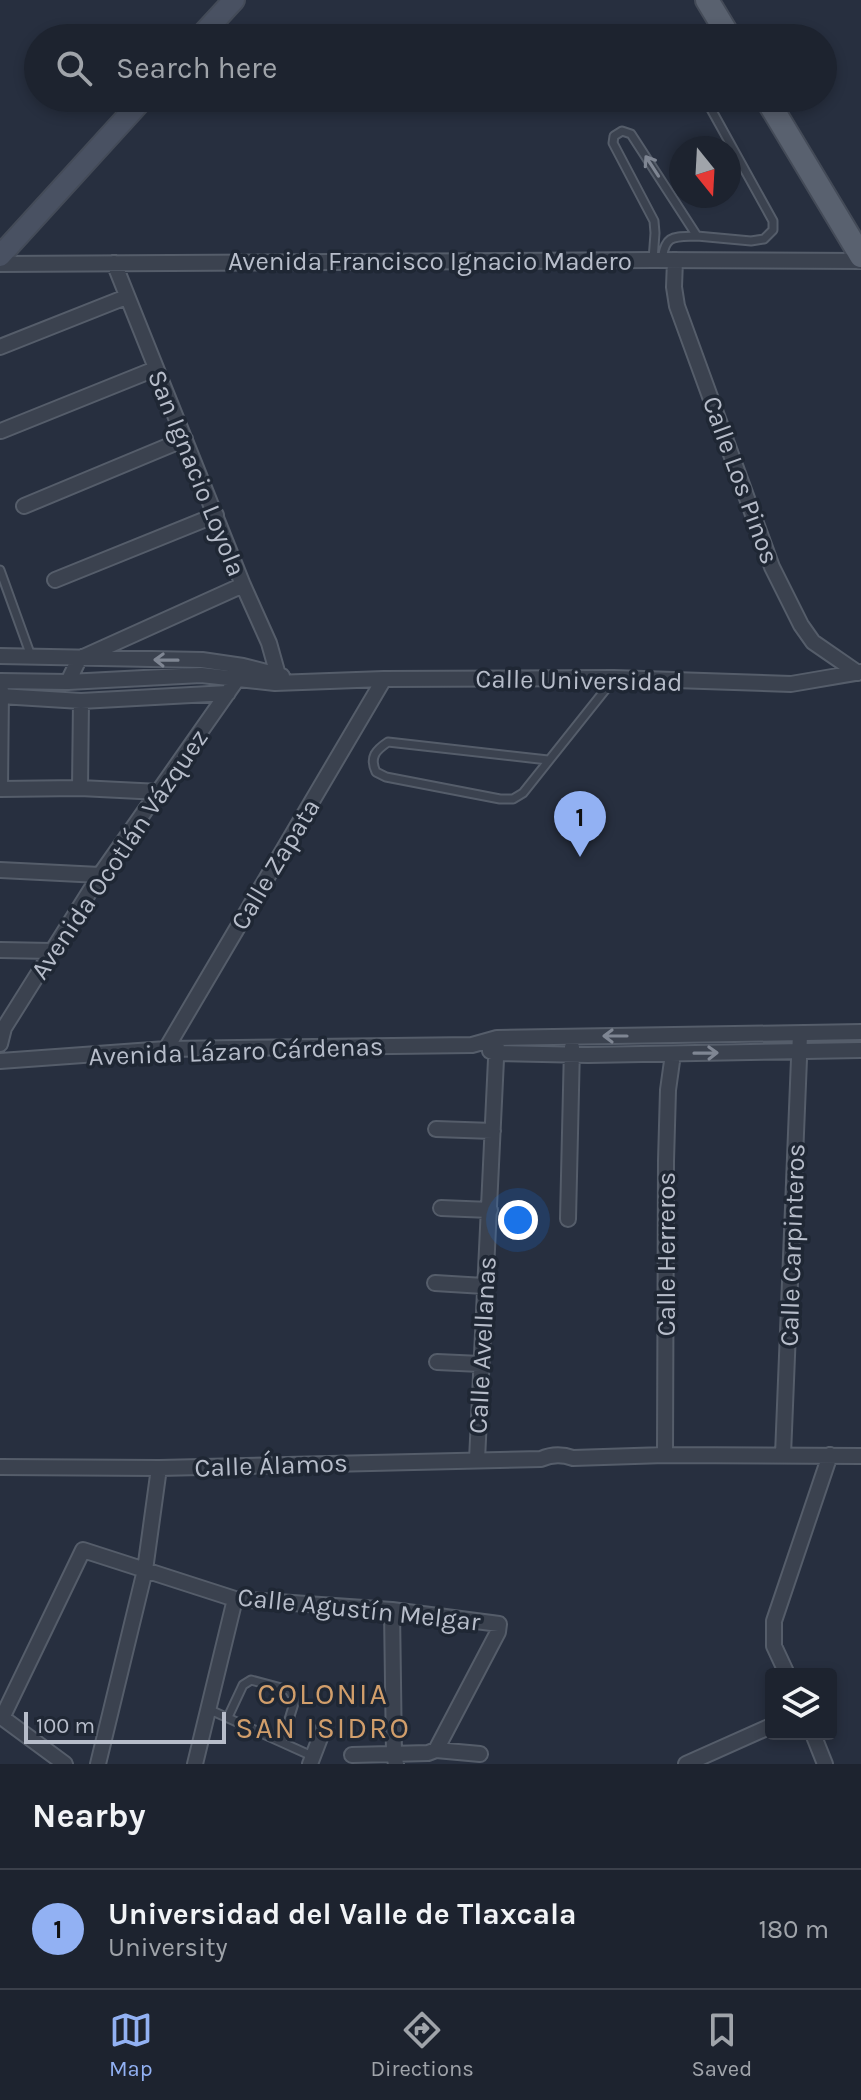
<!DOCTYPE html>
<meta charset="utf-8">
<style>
body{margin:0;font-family:Karla,sans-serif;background:#252b37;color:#f1f3f6}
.controls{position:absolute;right:24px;bottom:24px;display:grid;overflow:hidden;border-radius:8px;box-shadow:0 4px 12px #0003}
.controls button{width:72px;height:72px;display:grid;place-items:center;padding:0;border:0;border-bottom:2px solid #3b404b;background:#1d232f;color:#f1f3f6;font:40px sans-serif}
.compass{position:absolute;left:669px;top:136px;width:72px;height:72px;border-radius:50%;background:#1d232f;box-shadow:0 4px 12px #0003;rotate:162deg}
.scale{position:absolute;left:24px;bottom:20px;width:202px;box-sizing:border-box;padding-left:8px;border:4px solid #b7bdca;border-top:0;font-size:22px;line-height:28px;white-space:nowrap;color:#b7bdca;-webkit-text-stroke:6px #1f2734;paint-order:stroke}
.you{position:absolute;left:518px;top:1220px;width:28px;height:28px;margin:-20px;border:6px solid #fff;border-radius:50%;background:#1a73e8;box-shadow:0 0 0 12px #1a73e833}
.badge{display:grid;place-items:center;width:52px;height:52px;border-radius:50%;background:#92b1f3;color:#111;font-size:26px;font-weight:700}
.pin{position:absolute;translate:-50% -66px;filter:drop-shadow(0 2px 4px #0008)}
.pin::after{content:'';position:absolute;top:42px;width:28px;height:24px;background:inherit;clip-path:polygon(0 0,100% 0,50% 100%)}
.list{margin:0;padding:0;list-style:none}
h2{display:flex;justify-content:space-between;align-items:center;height:104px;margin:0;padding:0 32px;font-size:34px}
h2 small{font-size:26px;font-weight:400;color:#a0a4aa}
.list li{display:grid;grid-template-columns:52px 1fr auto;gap:24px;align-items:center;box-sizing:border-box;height:120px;padding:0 32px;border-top:2px solid #3b404b}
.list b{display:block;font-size:30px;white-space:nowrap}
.list p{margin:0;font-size:26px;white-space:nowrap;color:#a0a4aa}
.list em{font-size:26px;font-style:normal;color:#a0a4aa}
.icon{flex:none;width:44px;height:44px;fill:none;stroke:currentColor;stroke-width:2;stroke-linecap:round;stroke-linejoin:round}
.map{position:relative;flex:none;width:861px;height:1764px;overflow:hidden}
.search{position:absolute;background:#1d232f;box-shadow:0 4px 12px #0003;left:24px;right:24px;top:24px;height:88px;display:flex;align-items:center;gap:20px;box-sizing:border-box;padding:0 28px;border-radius:44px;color:#a0a4aa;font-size:30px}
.sheet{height:224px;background:#1d232f}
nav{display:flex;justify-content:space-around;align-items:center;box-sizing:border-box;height:112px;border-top:2px solid #3b404b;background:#1d232f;font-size:22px;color:#a0a4aa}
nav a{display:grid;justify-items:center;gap:4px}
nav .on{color:#92b1f3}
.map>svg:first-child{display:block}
</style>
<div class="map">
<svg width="861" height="1764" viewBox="0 0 861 1764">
<rect width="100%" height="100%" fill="#272f3f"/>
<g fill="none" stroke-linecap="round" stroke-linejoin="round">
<g stroke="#555d6a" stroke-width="11">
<path id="lane" d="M697 236 751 241 764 239 773 230V221L711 109
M653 260 655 233 654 221 613 143 614 136 622 131 631 134 697 236C674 237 665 234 662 260
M0 570 31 656
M548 760 388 742C376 750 369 757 376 772L386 777 500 799H513L523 793 613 680
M208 1709 312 1756
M228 1717 243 1685 251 1680 289 1690 295 1700 282 1742"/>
</g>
<g stroke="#555d6a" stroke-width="18">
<path id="street" d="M675 260 674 287 677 306 772 567 801 625 813 642 858 673
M114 263 243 585 269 643 278 675 275 683
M0 264 653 260 861 261
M0 347 126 297
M1 431 155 369
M24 506 185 439
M55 580 216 515
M0 656 202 660 243 666 282 676
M0 681 68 682 201 675 275 683 384 679 614 678 791 684 861 672
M68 682 79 659 243 585
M0 696 81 701 228 693
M80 788 81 701
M0 789 80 788 160 792
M0 789 1 690
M0 870 100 875
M0 950 52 951
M0 1044 4 1028 100 875 238 678 243 666
M166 1049 384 679
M490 1051 496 1053 588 1055 861 1050
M0 1061 166 1049 472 1045 497 1038 861 1032
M436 1129 493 1131
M441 1208 490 1210
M568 1219 572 1047
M435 1283 484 1286
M437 1362 481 1364
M665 1455 666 1161 668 1090 673 1054
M783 1455 800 1034
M477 1460 497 1038
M0 1467 159 1468 541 1459C552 1454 562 1454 573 1458L665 1455 861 1456
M392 1610 394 1755 396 1764
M787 1674 774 1646V1621L830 1455
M0 1716 65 1764
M2 1718 83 1550 235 1599 392 1610 499 1624 498 1632 436 1750
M813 1734 825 1764
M352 1755 428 1753 436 1750 480 1754
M98 1764 145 1570 159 1468
M195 1764 235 1599
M310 1764 325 1725
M686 1764 771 1726"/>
</g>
<g stroke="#444b58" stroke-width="24">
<path id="secondary" d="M199 38 234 0
M0 256 144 98"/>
</g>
<g stroke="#444b58" stroke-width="26">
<path id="primary" d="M707 0 730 38
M766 98 861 256"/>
</g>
<use href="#lane" stroke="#3b424f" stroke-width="7"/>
<use href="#street" stroke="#3b424f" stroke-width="14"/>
<use href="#secondary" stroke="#495162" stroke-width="20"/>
<use href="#primary" stroke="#59616f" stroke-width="22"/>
</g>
<defs><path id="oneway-shaft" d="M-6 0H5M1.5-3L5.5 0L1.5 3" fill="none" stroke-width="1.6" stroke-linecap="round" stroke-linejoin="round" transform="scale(2)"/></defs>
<g stroke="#7f8693">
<use href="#oneway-shaft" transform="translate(652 166) rotate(-123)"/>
<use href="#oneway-shaft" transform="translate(166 660) rotate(-179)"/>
<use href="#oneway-shaft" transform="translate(615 1036) rotate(180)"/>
<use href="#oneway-shaft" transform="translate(706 1053) rotate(-1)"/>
</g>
<g text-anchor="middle" stroke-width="7" stroke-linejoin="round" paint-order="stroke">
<g font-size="26" fill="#b7bdca" stroke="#1f2734">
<text x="430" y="270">Avenida Francisco Ignacio Madero</text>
<text transform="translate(197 473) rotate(68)" y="9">San Ignacio Loyola</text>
<text transform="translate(741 480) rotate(70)" y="9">Calle Los Pinos</text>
<text transform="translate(579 680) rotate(1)" y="9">Calle Universidad</text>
<text transform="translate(119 854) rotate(-56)" y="9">Avenida Ocotlán Vázquez</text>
<text transform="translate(275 864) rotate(-59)" y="9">Calle Zapata</text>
<text transform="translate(236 1051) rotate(-2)" y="9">Avenida Lázaro Cárdenas</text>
<text transform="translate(792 1245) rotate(-88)" y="9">Calle Carpinteros</text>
<text transform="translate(666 1254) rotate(-90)" y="9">Calle Herreros</text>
<text transform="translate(482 1345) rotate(-87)" y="9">Calle Avellanas</text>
<text transform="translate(271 1465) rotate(-2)" y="9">Calle Álamos</text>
<text transform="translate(359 1609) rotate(6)" y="9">Calle Agustín Melgar</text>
</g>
<g font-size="30" letter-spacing="2" fill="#d19e6b" stroke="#1f2734">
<text x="323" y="1704">COLONIA<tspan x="323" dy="34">SAN ISIDRO</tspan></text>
</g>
</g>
</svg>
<div class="controls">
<button><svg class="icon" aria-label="layers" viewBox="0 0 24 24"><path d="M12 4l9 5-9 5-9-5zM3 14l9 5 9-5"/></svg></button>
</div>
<svg class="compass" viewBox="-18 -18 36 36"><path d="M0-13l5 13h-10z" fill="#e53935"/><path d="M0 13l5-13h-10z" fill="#a0a4aa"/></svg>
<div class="scale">100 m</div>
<div class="you"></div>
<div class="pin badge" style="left:580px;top:857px">1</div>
<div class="search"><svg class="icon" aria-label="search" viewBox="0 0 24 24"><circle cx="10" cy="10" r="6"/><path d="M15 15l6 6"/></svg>Search here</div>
</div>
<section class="sheet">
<h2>Nearby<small></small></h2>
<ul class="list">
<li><span class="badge">1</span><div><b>Universidad del Valle de Tlaxcala</b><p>University</p></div><em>180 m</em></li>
</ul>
</section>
<nav>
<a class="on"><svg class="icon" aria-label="map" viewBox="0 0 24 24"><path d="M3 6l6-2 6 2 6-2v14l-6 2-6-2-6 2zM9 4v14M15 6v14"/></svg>Map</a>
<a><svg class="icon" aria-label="directions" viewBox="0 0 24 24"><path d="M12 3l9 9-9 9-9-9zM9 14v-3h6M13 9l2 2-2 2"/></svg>Directions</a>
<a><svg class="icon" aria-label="saved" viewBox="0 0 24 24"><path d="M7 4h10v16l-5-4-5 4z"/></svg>Saved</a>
</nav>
